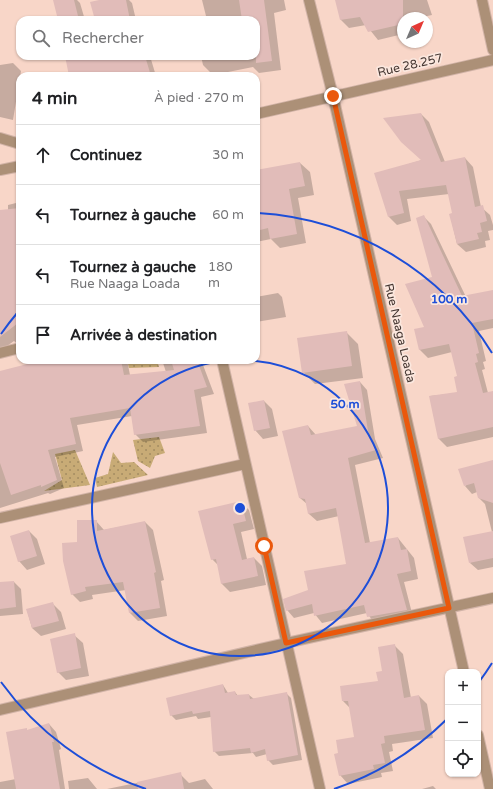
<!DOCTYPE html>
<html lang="fr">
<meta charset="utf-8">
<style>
body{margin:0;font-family:"Varela Round",sans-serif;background:#f2f2f2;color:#202124}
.controls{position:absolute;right:12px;bottom:12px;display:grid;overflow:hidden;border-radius:8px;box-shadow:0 1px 3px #0004}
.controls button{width:36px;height:36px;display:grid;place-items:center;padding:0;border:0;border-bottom:1px solid #e0e0e0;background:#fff;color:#202124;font:20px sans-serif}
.compass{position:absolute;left:397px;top:12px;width:36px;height:36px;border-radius:50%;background:#fff;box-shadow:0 1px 3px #0004;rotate:44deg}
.stop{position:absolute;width:12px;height:12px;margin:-9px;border:3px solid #ea580c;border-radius:50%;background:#fff}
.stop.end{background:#ea580c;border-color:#fff;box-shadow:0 1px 4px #0008}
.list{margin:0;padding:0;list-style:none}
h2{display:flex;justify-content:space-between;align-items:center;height:52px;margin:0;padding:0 16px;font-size:17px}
h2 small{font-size:13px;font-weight:400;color:#757577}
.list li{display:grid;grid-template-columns:26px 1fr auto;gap:12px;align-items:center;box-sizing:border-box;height:60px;padding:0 16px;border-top:1px solid #e0e0e0}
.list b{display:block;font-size:15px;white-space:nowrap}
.list p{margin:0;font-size:13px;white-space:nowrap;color:#757577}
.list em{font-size:13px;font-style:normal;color:#757577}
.icon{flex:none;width:22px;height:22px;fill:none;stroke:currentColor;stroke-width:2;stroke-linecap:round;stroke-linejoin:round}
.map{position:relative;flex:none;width:493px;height:789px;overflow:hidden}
.search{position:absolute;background:#fff;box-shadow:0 1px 3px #0004;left:16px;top:16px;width:244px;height:44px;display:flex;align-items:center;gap:10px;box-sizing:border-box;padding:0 14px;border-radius:12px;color:#757577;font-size:15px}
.panel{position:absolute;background:#fff;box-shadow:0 1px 3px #0004;left:16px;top:72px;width:244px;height:292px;border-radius:12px}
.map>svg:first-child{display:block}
</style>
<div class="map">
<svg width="493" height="789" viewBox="0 0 493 789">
<defs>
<pattern id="park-dots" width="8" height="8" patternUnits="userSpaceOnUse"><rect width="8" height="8" fill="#c8ab76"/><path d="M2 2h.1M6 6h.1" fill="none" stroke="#a48c61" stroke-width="1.8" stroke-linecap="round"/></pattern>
</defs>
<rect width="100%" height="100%" fill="#f8d6c8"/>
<path fill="url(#park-dots)" d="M127 360H157L159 367 129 368Z
M159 437 165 453 155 456 150 468 138 461 133 440Z
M75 450 90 485 44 491 62 480 55 454Z
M113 452 121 463 134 462 148 475 97 487 95 478 108 474Z"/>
<path fill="#0003" d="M54 0H77L80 3 85 20H59Z
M104 0H129L132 3 136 20H96Z
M202 0H284L286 10 274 13 281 70 259 73 253 67 213 75 203 65 201 56H256V20H207Z
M336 0H427L432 15 418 18H403V34L378 40 366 25 349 28 341 20Z
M66 56H150L156 76H65L70 75Z
M13 63 21 71 13 120 0 117V65Z
M421 114 429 122 445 162 465 158 473 167 481 207 490 215 493 225V230L488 231 490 240 485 241 486 247 466 252 457 244 450 214H453L449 194 407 199 411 221 397 225 389 217 376 174 422 160Z
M300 163 310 172 314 195 298 198 306 243 280 248 271 239 256 242V169L258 171Z
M20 202V346L14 341 0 351V211L8 210V205Z
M423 216 431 224 466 297 493 291V328L479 331 486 361 483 362 485 369 482 370 488 393 493 392V437L447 447 439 439 430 396 459 393 458 377 452 352 428 358 420 350 416 330 425 328 433 278Z
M278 293 282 297 286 317 256 322V297Z
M346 332 358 344 363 378 315 384 303 372Z
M45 360H127L130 375 166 372 162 360H198L203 365 214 394 201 397 207 433 143 442 135 434 132 416 77 425 83 451 55 457 64 488 50 494 48 493 0 508V372Z
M360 382 367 390 375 439 383 458 355 465 370 543 398 538 414 558 418 579 404 582 413 617 375 624 367 613 322 623 314 613 294 618 287 610 309 591 347 565 339 516 317 521 309 514 307 504 300 498 308 426 316 435 358 427Z
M264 401 272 409 278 436 263 439 255 430Z
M493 461V567L478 570 470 563 492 532 485 504 479 498 477 492 472 494 465 486Z
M241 502 249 510 254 529 241 532 247 559 254 558 262 566 266 585 230 592 222 584 219 566 212 559Z
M96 521 104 530 145 522 153 530 164 580 161 581 167 616 138 621 130 613 126 590 92 595 93 599 80 602 72 594 78 542Z
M29 531 37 539 45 564 27 570 19 561Z
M14 582 21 589 23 614 0 616V583Z
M52 603 61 612 66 629 41 636 32 628 27 610Z
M74 635 83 643 89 676 66 680 58 672Z
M394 645 403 654 411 698 419 696 427 704 433 738 392 744 393 751 389 752 393 771 381 773 382 777 348 784 340 775 339 754 355 738 350 708 343 701 379 682Z
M223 685 228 693 235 692 238 696 249 695 254 699 286 693 291 698 302 760 273 765 268 760 267 754 256 757 253 753 219 756 214 751 211 717 198 719 196 716 176 720 171 715Z
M49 724 56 732 61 749 59 750 65 789H0V782L16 779 26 729 28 731Z
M180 774 189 783 205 779 213 789H107Z
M88 778 97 789H69L68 781Z
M433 786 436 789H422Z"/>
<path fill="#e1bcb9" d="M53 0H74L79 20H58Z
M99 0H126L130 20H95L90 2Z
M239 0H264L272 61 256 63V20H242Z
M335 0H403V24L368 32 360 17 340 20Z
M65 56H145L151 76H69Z
M421 113 441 162 465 157 475 207 483 205 487 221 480 223 482 232 477 233 479 239 457 244 449 214 452 213 446 185 399 191 404 213 388 217 374 173 421 160 401 142 383 118Z
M300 162 305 186 289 189 297 234 270 239 268 228 256 231V170Z
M20 208V312L15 313 18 323 0 337V210Z
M424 215 462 296 493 290V319L472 323 479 353 476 354 478 362 475 363 483 393 493 391V427L438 439 429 396 457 392 454 377 457 376 449 344 419 350 414 329 424 327 405 284 432 277 416 218Z
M347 331 352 366 302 373 297 338Z
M43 360H121L124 375 174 370 171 360H197L207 387 194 390 200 426 134 435 130 408 70 418 76 444 48 450 57 480 41 487V485L11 495 0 463V371Z
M360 381 368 431 376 450 348 458 365 543 398 537 401 550 407 549 411 571 397 574 407 610 367 617 364 605 314 616 312 604 286 611 283 599 308 590 304 571 346 564 336 508 308 514 305 499 299 498 282 431 308 425 311 435 357 426 344 384Z
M264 400 270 428 254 431 248 403Z
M493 460V503L478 498 474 483 464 486 458 469Z
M241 501 246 521 233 524 242 560 254 557 258 576 221 584 216 559 211 560 198 511Z
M77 520H97V531L145 521 156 572 154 573 160 608 129 613 123 582 85 587 86 591 71 595 63 561 62 543 77 542Z
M29 530 37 556 18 562 10 536Z
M493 531V558L469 563 463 537Z
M14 581 16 607 0 609V582Z
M53 602 59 621 32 628 26 609Z
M75 633 81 668 57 673 50 639Z
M395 644 404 698 419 695 425 730 384 736 385 743 381 744 385 763 373 765 374 769 339 776 334 754 338 753 336 740 354 737 348 701H342L340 686 378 681 376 672 382 671 378 647Z
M223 684 225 693 235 691 236 695 249 694 250 699 287 692 298 755 267 761 265 749 251 753 250 748 213 752 210 711 193 714 192 711 170 716 166 698Z
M49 723 54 742H52L60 789H16L6 732 27 728V730Z
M181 772 184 789H138L137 782Z"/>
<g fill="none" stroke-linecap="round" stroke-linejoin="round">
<g stroke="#d1b3a7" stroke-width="12">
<path id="minor" d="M309 0 333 96 464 672
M482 0 493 50
M256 114 493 60
M0 138 20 144
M0 170 20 166
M0 353 20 348
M222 360 320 789
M0 518 245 464
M0 710 286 643 493 598
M478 735 490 789"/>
</g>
<use href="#minor" stroke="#ac9077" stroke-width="10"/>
</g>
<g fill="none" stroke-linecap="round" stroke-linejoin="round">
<path stroke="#ea580c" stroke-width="5" d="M264 546 286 643 449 608 333 96"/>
</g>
<g fill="none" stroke="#1d4ed8" stroke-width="2">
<path d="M241 360A148 148 0 1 1 239 360"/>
<path d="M492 663A296 296 0 0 1 479 682M447 719A296 296 0 0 1 334 789M146 789A296 296 0 0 1 1 682M1 334A296 296 0 0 1 18 312M258 213A296 296 0 0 1 492 353"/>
</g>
<g text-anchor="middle" stroke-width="3.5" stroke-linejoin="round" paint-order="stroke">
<g font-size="12" fill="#453732" stroke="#fbe7de">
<text transform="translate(410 65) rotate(-13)" y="4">Rue 28.257</text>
<text transform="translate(400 333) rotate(77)" y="4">Rue Naaga Loada</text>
</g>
</g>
<circle cx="240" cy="508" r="6" fill="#1d4ed8" stroke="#fbe7de" stroke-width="2"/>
<g font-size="12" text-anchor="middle" font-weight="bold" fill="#1d4ed8" stroke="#fbe7de" stroke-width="3.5" stroke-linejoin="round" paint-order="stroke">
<text x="449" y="303">100 m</text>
<text x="345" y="408">50 m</text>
</g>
</svg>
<div class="controls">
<button>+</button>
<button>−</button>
<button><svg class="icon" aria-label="locate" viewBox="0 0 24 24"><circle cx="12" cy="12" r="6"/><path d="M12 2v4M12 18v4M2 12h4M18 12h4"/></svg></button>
</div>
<svg class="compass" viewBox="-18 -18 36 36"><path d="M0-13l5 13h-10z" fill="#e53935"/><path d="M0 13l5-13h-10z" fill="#757577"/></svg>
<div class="stop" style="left:264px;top:546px"></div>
<div class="stop end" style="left:333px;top:96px"></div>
<div class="search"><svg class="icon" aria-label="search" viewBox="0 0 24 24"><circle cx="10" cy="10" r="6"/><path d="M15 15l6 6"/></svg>Rechercher</div>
<section class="panel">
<h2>4 min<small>À pied · 270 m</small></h2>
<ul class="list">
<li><svg class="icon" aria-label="ahead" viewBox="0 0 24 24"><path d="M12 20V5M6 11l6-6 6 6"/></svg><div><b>Continuez</b></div><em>30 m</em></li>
<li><svg class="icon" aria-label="left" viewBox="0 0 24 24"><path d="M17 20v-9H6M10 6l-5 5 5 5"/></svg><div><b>Tournez à gauche</b></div><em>60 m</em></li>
<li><svg class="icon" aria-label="left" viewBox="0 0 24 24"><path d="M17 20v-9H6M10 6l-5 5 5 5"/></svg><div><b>Tournez à gauche</b><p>Rue Naaga Loada</p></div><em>180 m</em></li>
<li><svg class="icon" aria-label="arrive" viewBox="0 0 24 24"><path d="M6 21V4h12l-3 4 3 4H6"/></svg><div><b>Arrivée à destination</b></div></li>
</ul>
</section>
</div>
